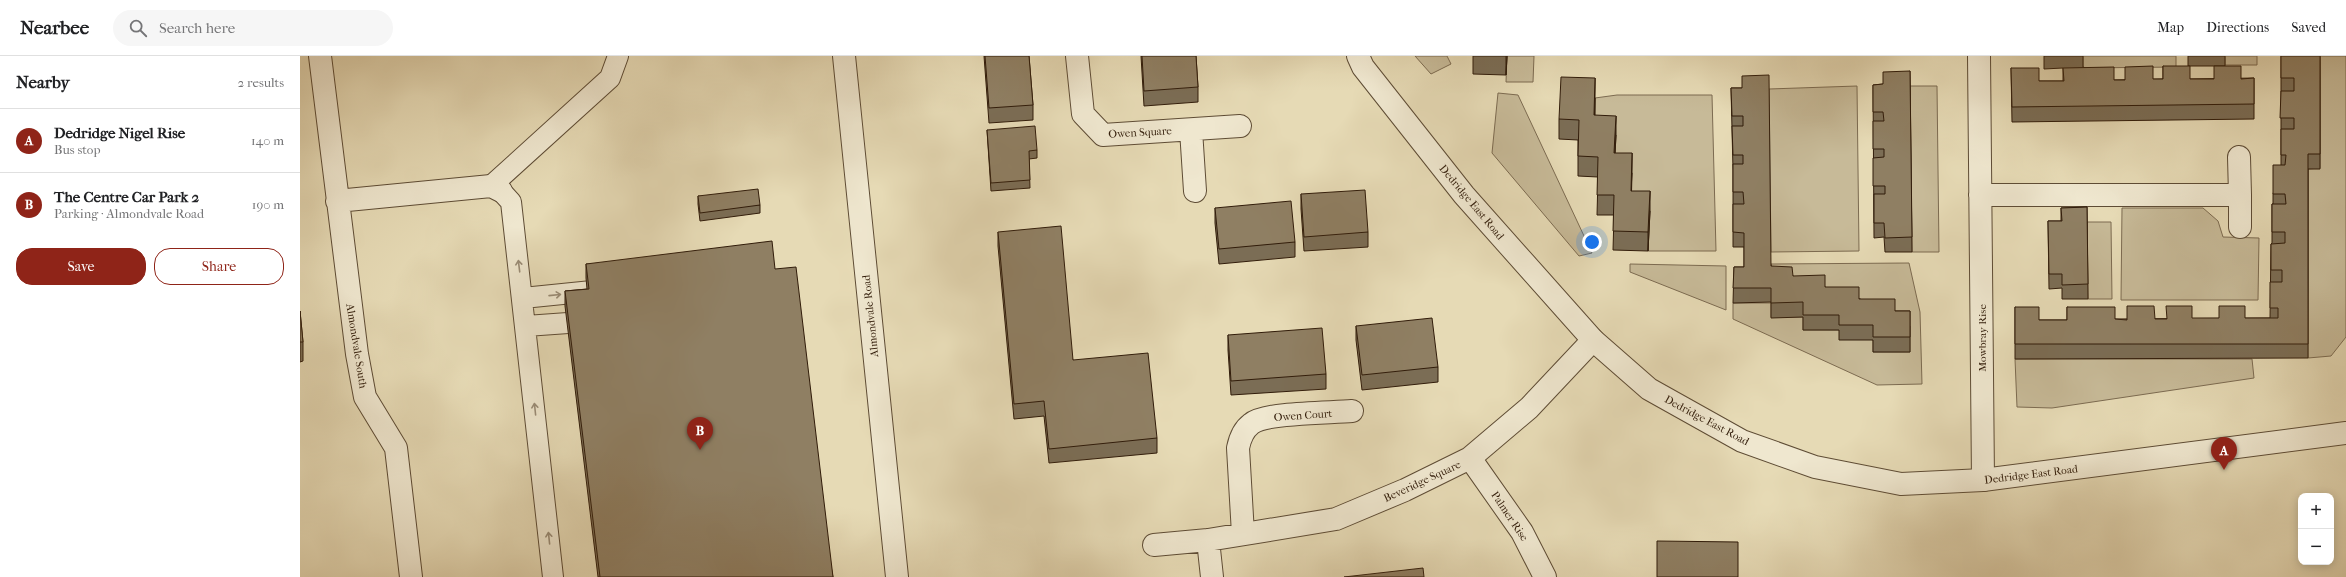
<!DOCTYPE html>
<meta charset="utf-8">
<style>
body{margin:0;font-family:"IM FELL French Canon",serif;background:#f6f6f6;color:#202124}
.controls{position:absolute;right:12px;bottom:12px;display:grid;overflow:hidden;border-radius:8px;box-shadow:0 2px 10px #0003}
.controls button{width:36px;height:36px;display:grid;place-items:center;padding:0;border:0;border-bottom:1px solid #e0e0e0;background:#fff;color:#202124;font:20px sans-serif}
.you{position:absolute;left:1292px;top:186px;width:14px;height:14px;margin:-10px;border:3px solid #fff;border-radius:50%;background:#1a73e8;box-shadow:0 0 0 6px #1a73e833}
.badge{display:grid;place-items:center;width:26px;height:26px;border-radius:50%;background:#8f2418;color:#fff;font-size:13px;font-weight:700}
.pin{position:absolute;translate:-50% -33px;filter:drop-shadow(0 1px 2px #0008)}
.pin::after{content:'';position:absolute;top:21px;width:14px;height:12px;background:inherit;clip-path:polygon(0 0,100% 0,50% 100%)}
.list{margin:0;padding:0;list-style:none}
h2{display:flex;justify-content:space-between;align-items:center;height:52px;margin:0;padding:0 16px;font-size:17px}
h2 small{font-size:13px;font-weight:400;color:#757577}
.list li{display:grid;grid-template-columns:26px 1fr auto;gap:12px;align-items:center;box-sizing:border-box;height:64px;padding:0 16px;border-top:1px solid #e0e0e0}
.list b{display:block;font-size:15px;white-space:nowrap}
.list p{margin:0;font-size:13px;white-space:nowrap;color:#757577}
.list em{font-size:13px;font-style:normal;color:#757577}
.actions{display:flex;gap:8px;padding:12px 16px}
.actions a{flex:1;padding:9px 0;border:1px solid #8f2418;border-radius:16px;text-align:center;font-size:14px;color:#8f2418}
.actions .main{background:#8f2418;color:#fff}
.icon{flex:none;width:22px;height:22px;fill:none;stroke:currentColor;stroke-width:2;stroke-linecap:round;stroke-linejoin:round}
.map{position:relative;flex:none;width:2046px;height:521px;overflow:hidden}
header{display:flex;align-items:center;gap:24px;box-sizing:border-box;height:56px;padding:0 20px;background:#fff;border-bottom:1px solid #e0e0e0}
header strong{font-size:19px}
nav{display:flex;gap:22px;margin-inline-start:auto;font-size:14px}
.search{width:280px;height:36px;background:#f6f6f6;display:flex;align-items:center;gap:10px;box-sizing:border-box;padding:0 14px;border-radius:22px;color:#757577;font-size:15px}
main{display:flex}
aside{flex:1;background:#fff}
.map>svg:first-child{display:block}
</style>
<header>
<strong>Nearbee</strong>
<div class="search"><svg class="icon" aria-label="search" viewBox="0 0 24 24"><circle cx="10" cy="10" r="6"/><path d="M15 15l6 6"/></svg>Search here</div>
<nav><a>Map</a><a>Directions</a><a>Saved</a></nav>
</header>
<main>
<aside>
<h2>Nearby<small>2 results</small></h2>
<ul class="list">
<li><span class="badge">A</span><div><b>Dedridge Nigel Rise</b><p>Bus stop</p></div><em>140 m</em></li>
<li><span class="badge">B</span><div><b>The Centre Car Park 2</b><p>Parking · Almondvale Road</p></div><em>190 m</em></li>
</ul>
<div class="actions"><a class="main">Save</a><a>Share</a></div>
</aside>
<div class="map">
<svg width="2046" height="521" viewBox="0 0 2046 521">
<rect width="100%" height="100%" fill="#e6dab5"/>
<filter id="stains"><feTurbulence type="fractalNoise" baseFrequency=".005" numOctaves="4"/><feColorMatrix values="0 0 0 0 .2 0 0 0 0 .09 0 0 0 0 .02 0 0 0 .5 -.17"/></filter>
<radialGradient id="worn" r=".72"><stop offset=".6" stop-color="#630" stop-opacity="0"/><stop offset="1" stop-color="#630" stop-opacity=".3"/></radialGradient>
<path fill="#c7ba98" stroke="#7c6b51" d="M1115 0H1147L1151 8 1131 18Z
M1207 0H1234L1233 26H1206Z
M1783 0H1876V11L1783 12Z
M1925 0H1957V9H1925Z
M2020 0H2046V281L2031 300 2008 302V113L2020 112Z
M1557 30 1559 195 1471 196 1469 33Z
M1610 30H1637L1639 196H1612Z
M1198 37 1218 39 1292 197 1279 200 1192 97Z
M1317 39H1412L1416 195H1348L1294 79 1295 42Z
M1822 152H1903L1918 165 1923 181 1959 182 1958 244H1821Z
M1787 166H1811L1812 243H1788Z
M1609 207 1620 256 1622 328 1577 329 1433 263V247H1471V261H1503V274H1539L1573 284V296H1610V270L1471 225V208Z
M1330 208 1426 210V254L1330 216Z
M1715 303H1952L1954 322 1752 352 1717 351Z"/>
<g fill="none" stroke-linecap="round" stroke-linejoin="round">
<g stroke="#5e4c35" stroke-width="22">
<path id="service" d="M191 130 310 22 318 0
M201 135 211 146 253 521
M223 242 292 235
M226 270 268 267"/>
</g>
<g stroke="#5e4c35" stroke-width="24">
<path id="minor" d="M20 0 57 298 65 341 96 392 111 521
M777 0 783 58 803 79 940 70
M1679 0 1683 424
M891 74 895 135
M1939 101 1940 139
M1680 139H1940V171
M37 145 191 130 201 135
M1170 402 1222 476 1245 521
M943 478 938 392C940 382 943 374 951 368 965 356 1030 357 1052 355
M908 484 912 521
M854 489 908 484 1036 463 1105 434 1170 402 1229 352 1293 284"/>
</g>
<g stroke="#5e4c35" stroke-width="24">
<path id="tertiary" d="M544 0 597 521
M1058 0 1063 11 1164 139 1293 284 1349 333 1442 385 1515 411 1601 428 1683 424 2046 377"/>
</g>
<use href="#service" stroke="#efe7cf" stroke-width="20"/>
<use href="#minor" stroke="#efe7cf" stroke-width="22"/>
<use href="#tertiary" stroke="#efe7cf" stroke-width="22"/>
</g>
<path fill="#7b6d55" stroke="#311c0a" d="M684 0H729L733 49V64L689 67Z
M841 0H896L898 31V46L844 50Z
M1173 0H1207L1206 19 1173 18Z
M1744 0H1783V11L1814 24 1863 23V10L1890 23 1954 22V63L1712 66 1711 12 1739 25H1763V12L1744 13Z
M1888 0H1925V10H1888Z
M1981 0H2020V113H2008V302L1715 303V251L1739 264H1767V251L1815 263 1970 262 1971 188 1972 187V148H1973V138L1981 109Z
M1610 15 1612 196H1585L1584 181 1574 182 1573 29 1583 28Z
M1431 32H1442L1471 210 1493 220 1525 231 1595 255H1610V296H1573V284H1539V274H1503V261L1471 262V246L1433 247 1434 211H1444V191H1433V114Z
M1295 42V59L1316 79 1315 97 1332 117 1331 135 1350 155 1348 195 1313 194 1314 159H1297L1298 121 1278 120V84L1259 83V63Z
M687 74 737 94V102L729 103 730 132 691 135Z
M1001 138 1068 176V191L1004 195 1001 153Z
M398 140 460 149V157L400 165 398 148Z
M1787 151 1788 243H1762V232L1749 233 1748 165H1761V152Z
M915 152 995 186V201L919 208 915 167Z
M698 176 773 304 857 382V397L749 407 744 360 714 363 698 190Z
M286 208 475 213 533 521H298L265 250V235L287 233 286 222Z
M0 255 3 286V305L0 306Z
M1056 270 1138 311V326L1062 334 1056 284Z
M928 279 1026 318V333L931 339 928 294Z"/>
<path fill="#645945" stroke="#311c0a" d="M1206 0H1207L1206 19Z
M1295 22V42L1294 79V59Z
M1316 60V79L1314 117V97Z
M1332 97V117L1331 155V135Z
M1350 135V155L1348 195V176Z"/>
<path fill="#8f7f63" stroke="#311c0a" d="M685 0H729L733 49 689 52Z
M842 0H896L898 31 844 35Z
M1981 0H2020V98H2008V288H1715V251H1739V264H1767V251H1815V263L1827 264V250H1854L1855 263H1867L1866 250H1892V262H1919V250H1945V262H1978V252H1970V226H1982V214H1971V188L1985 187V176H1972V148H1986L1985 138H1973V109H1985L1986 99H1981V73H1994V62H1980L1981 35H1994V22H1981Z
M1853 10V23H1863V10H1890V23H1914V10H1941V23L1954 22V48L1712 51 1711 12H1739V25H1764L1763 12 1814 11V24H1825V11Z
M1610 15 1612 181 1585 182 1584 167H1574V138H1585V130H1573V102L1584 101V93H1573V65H1584L1583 56H1573V29L1583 28V16Z
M1469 19 1471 210 1492 211 1493 220 1525 219V231H1559V243H1595V255H1610V281H1573V269H1539V259H1503V246L1471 247V232H1433L1434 211H1444V177L1433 176V148H1444L1443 136H1433V108H1443V99H1433L1432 70H1443V60H1432L1431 32H1442V20Z
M1261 21 1295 22 1294 59 1316 60 1314 97H1332L1331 135H1350L1348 176 1313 175 1314 139H1297L1298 101 1278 100 1279 64 1259 63Z
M735 70 737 94 729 95 730 124 691 127 687 74Z
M458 133 460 149 400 157 398 140Z
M1065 134 1068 176 1004 181 1001 138Z
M991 145 995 186 919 193 915 152Z
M1787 151 1788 228 1762 229V218H1749L1748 165H1762L1761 152Z
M761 170 773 304 848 297 857 382 749 393 744 345 714 348 698 176Z
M472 185 475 213 496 211 533 521H300L265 235 289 233 286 208Z
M0 255 3 286H0Z
M1132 262 1138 311 1062 319 1056 270Z
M1022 272 1026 318 931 325 928 279Z
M1357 485 1438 486V521H1357Z
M1123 512 1124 521H1044Z"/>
<defs><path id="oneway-shaft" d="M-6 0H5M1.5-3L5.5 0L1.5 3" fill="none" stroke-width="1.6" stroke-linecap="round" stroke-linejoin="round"/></defs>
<g stroke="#9a8c76">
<use href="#oneway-shaft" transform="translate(219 210) rotate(-97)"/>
<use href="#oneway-shaft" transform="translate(255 239) rotate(-6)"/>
<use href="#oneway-shaft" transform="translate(235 353) rotate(-96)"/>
<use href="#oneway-shaft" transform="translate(249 482) rotate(-96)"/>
</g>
<g text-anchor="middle" stroke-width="3" stroke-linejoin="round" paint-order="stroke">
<g font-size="11" fill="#311c0a" stroke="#efe7cf">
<text transform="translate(840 76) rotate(-3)" y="4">Owen Square</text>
<text transform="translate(1172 146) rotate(50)" y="4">Dedridge East Road</text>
<text transform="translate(570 260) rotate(-96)" y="4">Almondvale Road</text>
<text transform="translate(1682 282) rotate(-90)" y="4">Mowbray Rise</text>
<text transform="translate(57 290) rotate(81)" y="4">Almondvale South</text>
<text transform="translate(1003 359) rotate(-4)" y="4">Owen Court</text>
<text transform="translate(1407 364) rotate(28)" y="4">Dedridge East Road</text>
<text transform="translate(1731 418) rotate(-7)" y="4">Dedridge East Road</text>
<text transform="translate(1122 425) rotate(-25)" y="4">Beveridge Square</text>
<text transform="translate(1210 460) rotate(56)" y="4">Palmer Rise</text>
</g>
</g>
<rect width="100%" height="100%" filter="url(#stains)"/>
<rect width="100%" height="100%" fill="url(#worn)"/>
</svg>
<div class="controls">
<button>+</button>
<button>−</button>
</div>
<div class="you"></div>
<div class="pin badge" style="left:1924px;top:414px">A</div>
<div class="pin badge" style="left:400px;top:394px">B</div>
</div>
</main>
